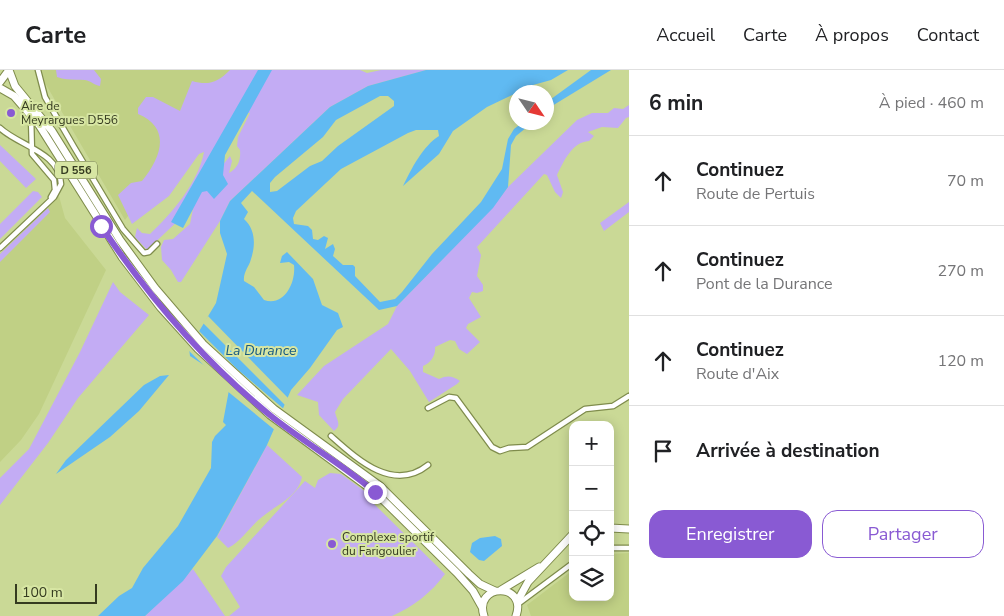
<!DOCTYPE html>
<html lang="fr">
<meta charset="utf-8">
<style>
body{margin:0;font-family:"Nunito Sans",sans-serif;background:#f6f6f6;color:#202124}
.controls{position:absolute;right:15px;bottom:15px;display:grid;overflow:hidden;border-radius:10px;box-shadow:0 2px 12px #0003}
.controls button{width:45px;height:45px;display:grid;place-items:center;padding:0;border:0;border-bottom:1px solid #e0e0e0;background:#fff;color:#202124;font:25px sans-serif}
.compass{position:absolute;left:509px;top:15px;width:45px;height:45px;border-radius:50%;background:#fff;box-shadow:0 2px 12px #0003;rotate:125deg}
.scale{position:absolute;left:15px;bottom:12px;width:82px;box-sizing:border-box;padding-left:5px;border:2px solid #353b20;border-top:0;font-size:14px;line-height:18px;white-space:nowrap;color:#353b20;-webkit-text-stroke:4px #d7e6a3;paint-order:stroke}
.stop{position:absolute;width:15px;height:15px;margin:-11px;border:4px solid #895ad3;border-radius:50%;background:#fff}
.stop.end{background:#895ad3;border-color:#fff;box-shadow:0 1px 5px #0008}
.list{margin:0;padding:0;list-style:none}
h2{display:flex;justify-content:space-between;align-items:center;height:65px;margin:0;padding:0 20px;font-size:21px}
h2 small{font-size:16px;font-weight:400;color:#757577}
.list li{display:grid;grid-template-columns:32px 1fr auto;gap:15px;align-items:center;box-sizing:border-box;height:90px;padding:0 20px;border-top:1px solid #e0e0e0}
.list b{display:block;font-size:19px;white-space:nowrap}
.list p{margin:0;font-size:16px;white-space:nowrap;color:#757577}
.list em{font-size:16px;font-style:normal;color:#757577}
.actions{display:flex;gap:10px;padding:15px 20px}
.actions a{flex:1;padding:11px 0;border:1px solid #895ad3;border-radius:15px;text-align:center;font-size:18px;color:#895ad3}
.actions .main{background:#895ad3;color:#fff}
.icon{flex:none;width:28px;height:28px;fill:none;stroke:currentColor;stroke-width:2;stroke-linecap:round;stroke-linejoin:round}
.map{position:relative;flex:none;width:629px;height:546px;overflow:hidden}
header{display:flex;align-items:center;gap:30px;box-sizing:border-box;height:70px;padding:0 25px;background:#fff;border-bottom:1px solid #e0e0e0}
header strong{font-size:24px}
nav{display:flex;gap:28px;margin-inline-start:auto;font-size:18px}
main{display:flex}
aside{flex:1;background:#fff}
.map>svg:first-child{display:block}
</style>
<header>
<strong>Carte</strong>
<nav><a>Accueil</a><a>Carte</a><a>À propos</a><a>Contact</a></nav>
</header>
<main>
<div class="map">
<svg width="629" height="546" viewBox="0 0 629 546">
<rect width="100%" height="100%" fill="#cad996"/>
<path fill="#c0d085" d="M42 0H255L201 47 125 150 45 13Z
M59 126 65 148 106 200 39 344 21 370 0 392V184Z
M629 483V546H531L527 535 573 500V527H610V484Z"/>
<path fill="#c3acf4" d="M56 0H94L101 9 100 16C94 15 91 11 85 10 76 9 67 11 57 7Z
M230 0H360L367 3 381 0H426L368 16 330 37 230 131 220 151 181 212H178L171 200 162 190 161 177 164 170 173 169 190 154 195 129 230 86 232 91 229 103C238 98 241 90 240 80L237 76 238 67 250 43H248L182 147 147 180 135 167 137 158 142 163 150 164C173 142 198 113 204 82L199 84 169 126 132 154 118 125 131 113 142 111C161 88 172 58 138 44V38L146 27H153L180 41 192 11C209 16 218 12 230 0Z
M629 35V47L626 48 618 58 602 57 588 62 594 66 589 71C572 72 564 91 557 105L563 122 561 128 555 122 547 105 544 104 477 177 481 185 477 206 483 215V221L477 223 472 222 469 228 481 247 468 254 466 258 480 272 467 284 459 279 455 271 450 270 435 277C436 285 431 293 423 296V302L439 309C447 305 453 306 460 311L457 314 429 332 410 301 391 279 343 329 335 342C337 351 342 355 334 361L319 345 318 332 297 325 324 296 388 254 397 236 492 138 508 117 577 50 592 43H608L614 38 623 39Z
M0 75 36 109 26 118 0 91Z
M33 121 38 122 42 127 0 169V154Z
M629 132V142L604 161 600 153Z
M48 138 50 142 0 192V184Z
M113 212 120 222 149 245 78 328 48 373 0 435V408L29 379 80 282Z
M267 375 302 407C298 427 276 435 262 447 249 457 243 470 228 478L217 467Z
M330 403 341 404 374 428V431H371L445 504C432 522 413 537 392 546H229L240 537 221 506 226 497 305 411 315 418 318 410Z
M193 499 225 546H145Z"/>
<path fill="#60baf2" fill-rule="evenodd" d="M258 0H272L225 85 223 105 228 114 214 129 207 121 202 122 183 158 171 152Z
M426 0H568L551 10 533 15 487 37 453 61 439 84 403 116C411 99 423 76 439 66L438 60H416L408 63 341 99 296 141 293 148 294 154 308 156 312 160 313 169 318 170 324 166 328 168 325 179 333 174 335 179 333 186 343 195H353L355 197V206L380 232 395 229 402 222 432 184 481 132 502 99 508 69 514 59 522 53H532L516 66 511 75 508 117 493 138 397 236 379 240 252 121 241 133 248 142 244 149C255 159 256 174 251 189 249 197 243 202 244 211L254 217 264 230C284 237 296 213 294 195L289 192 280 193 282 186 287 182 313 209 322 235 338 243 343 257 337 260 310 298 291 320 267 375 217 466 183 511 145 546H98L119 526 132 518 143 498 178 456 211 398 212 372 215 366 226 355 223 352 229 320 213 301 190 286 189 278 216 233 227 184 220 163V151L230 131 330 37 368 16ZM380 26H388L394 31V36L338 76 322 91 310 96 277 121 270 122V113L275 107 323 67 336 50Z
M591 0H611L547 39V32Z
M169 305 139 341 110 367 56 404 66 390 144 315 160 306Z
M495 466 501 469 502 476 484 491 479 490 470 482 472 473 480 468Z"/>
<path fill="#cad996" d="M208 246 289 329 286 336 203 253Z
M198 260 237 299 285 340 276 361 226 320 219 310 187 279Z"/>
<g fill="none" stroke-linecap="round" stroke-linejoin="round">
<g stroke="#7f8c4c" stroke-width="7">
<path id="street" d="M38 0 45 27 74 77 123 159 144 183 149 182 157 174
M31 47 32 84 54 110 55 120 51 127
M0 58C19 76 60 82 61 114L54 127 0 178
M428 338 449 327 456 328 492 377 500 381 509 378 527 377 585 339 613 336 629 326
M331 366C357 389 393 423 428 395
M610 478H629
M518 534 573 493"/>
</g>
<g stroke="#7f8c4c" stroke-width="9">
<path id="primary" d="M9 0 15 16 52 61 120 170 155 218 203 274 274 339 380 416 469 504 480 514 495 521
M0 12 9 0
M0 18 14 26 39 55 122 187 161 238 198 279 270 345 375 422 457 503 473 521 482 537
M610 458 629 459
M501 520 539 497
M517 532 528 512 573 464
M484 546C473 513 528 512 516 546"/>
</g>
<use href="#street" stroke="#fff" stroke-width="4.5"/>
<use href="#primary" stroke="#fff" stroke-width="7"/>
</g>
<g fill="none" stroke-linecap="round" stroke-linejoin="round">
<path stroke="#895ad3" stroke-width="6" d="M101 156C149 227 204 292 271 346 305 373 342 394 375 422"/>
</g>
<g fill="#895ad3" stroke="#d7e6a3" stroke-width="2">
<circle cx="11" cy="43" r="5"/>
<circle cx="332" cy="474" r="5"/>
</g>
<g text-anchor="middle" stroke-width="4" stroke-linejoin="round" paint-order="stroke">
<rect fill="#d7e6a3" stroke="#666e47" stroke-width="1" x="55" y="91.5" width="42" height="17" rx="4"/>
<g font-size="11" font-weight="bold" fill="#353b20">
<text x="76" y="104">D 556</text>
</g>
<g font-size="12" fill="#353b20" stroke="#d7e6a3" text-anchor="start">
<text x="21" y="40">Aire de<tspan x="21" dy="14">Meyrargues D556</tspan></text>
<text x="342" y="471">Complexe sportif<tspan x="342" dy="14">du Farigoulier</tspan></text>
</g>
<g font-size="14" font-style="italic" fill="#195b81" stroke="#d7e6a3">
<text x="261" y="285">La Durance</text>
</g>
</g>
</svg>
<div class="controls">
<button>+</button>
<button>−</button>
<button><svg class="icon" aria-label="locate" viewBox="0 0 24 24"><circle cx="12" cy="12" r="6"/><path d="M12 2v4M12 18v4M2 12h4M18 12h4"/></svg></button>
<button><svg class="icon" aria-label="layers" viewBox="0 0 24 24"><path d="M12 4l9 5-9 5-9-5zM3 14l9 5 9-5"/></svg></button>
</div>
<svg class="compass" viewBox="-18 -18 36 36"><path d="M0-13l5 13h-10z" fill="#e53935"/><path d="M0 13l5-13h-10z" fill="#757577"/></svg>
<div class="scale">100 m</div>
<div class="stop" style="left:101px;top:156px"></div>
<div class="stop end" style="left:375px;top:422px"></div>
</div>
<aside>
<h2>6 min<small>À pied · 460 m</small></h2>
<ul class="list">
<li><svg class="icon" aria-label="ahead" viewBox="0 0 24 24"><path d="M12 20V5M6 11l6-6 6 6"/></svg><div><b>Continuez</b><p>Route de Pertuis</p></div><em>70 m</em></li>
<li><svg class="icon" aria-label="ahead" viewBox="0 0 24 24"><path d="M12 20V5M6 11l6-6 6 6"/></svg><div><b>Continuez</b><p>Pont de la Durance</p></div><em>270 m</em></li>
<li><svg class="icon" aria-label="ahead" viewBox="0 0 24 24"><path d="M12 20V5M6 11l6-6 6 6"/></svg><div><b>Continuez</b><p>Route d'Aix</p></div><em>120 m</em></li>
<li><svg class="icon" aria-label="arrive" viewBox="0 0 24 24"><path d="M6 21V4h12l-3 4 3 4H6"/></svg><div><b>Arrivée à destination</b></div></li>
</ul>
<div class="actions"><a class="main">Enregistrer</a><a>Partager</a></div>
</aside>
</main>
